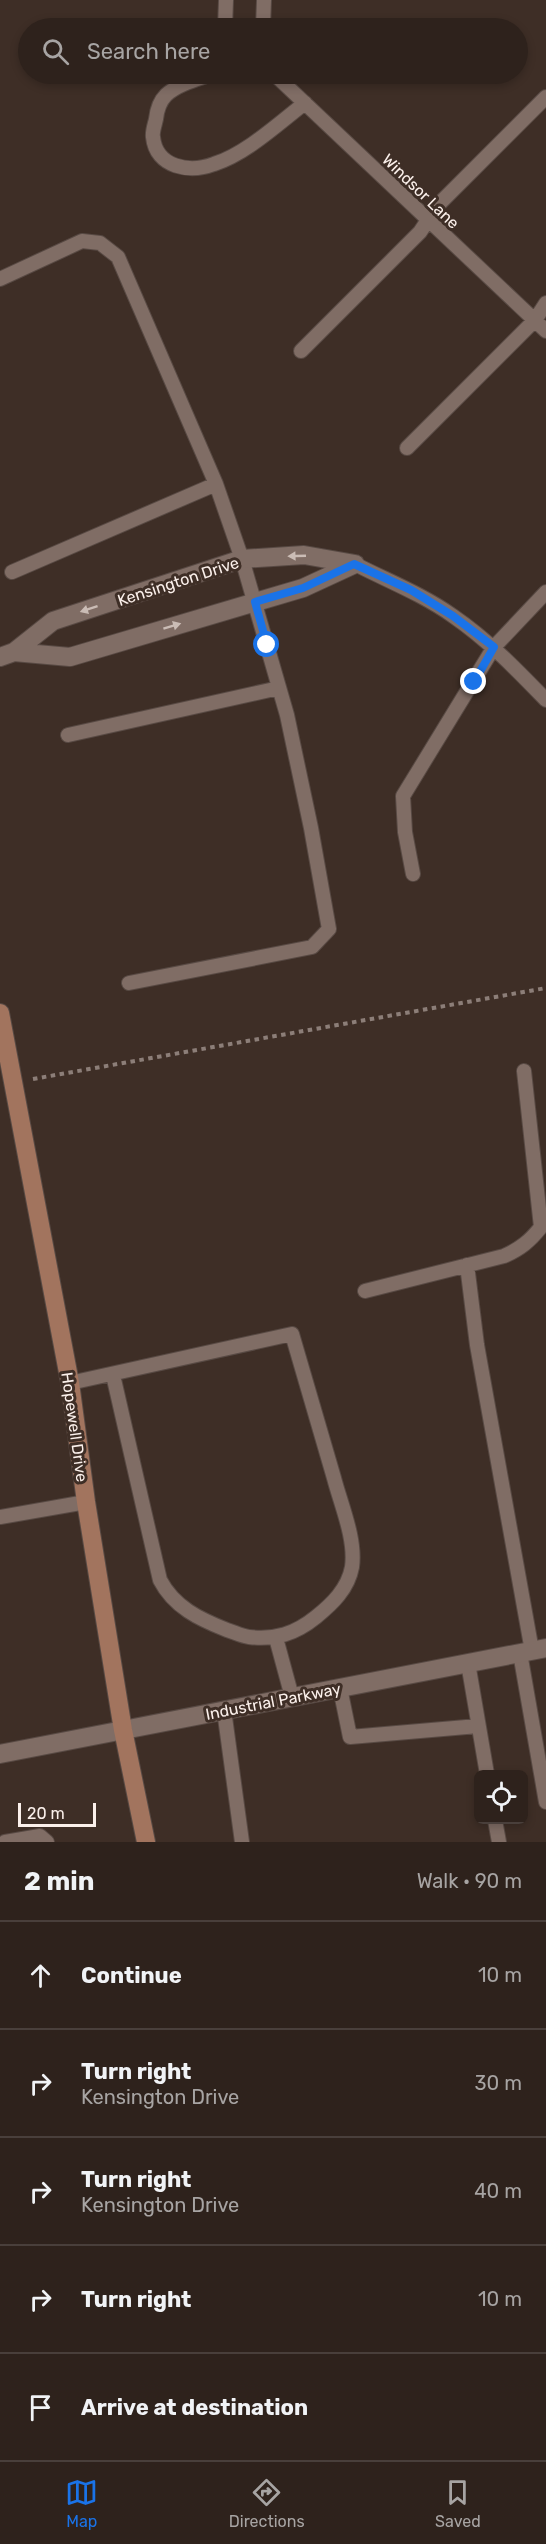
<!DOCTYPE html>
<meta charset="utf-8">
<style>
body{margin:0;font-family:Rubik,sans-serif;background:#3a2f29;color:#f1f3f6}
.controls{position:absolute;right:18px;bottom:18px;display:grid;overflow:hidden;border-radius:9px;box-shadow:0 3px 9px #0003}
.controls button{width:54px;height:54px;display:grid;place-items:center;padding:0;border:0;border-bottom:2px solid #493f3b;background:#2e221c;color:#f1f3f6;font:30px sans-serif}
.scale{position:absolute;left:18px;bottom:15px;width:78px;box-sizing:border-box;padding-left:6px;border:3px solid #fbf0eb;border-top:0;font-size:16px;line-height:21px;white-space:nowrap;color:#fbf0eb;-webkit-text-stroke:4px #3e2e26;paint-order:stroke}
.stop{position:absolute;width:18px;height:18px;margin:-14px;border:4px solid #1a73e8;border-radius:50%;background:#fff}
.stop.end{background:#1a73e8;border-color:#fff;box-shadow:0 2px 6px #0008}
.list{margin:0;padding:0;list-style:none}
h2{display:flex;justify-content:space-between;align-items:center;height:78px;margin:0;padding:0 24px;font-size:26px}
h2 small{font-size:20px;font-weight:400;color:#a7a4a3}
.list li{display:grid;grid-template-columns:39px 1fr auto;gap:18px;align-items:center;box-sizing:border-box;height:108px;padding:0 24px;border-top:2px solid #493f3b}
.list b{display:block;font-size:22px;white-space:nowrap}
.list p{margin:0;font-size:20px;white-space:nowrap;color:#a7a4a3}
.list em{font-size:20px;font-style:normal;color:#a7a4a3}
.icon{flex:none;width:33px;height:33px;fill:none;stroke:currentColor;stroke-width:2;stroke-linecap:round;stroke-linejoin:round}
.map{position:relative;flex:none;width:546px;height:1842px;overflow:hidden}
.search{position:absolute;background:#2e221c;box-shadow:0 3px 9px #0003;left:18px;right:18px;top:18px;height:66px;display:flex;align-items:center;gap:15px;box-sizing:border-box;padding:0 21px;border-radius:33px;color:#a7a4a3;font-size:22px}
.sheet{height:618px;background:#2e221c}
nav{display:flex;justify-content:space-around;align-items:center;box-sizing:border-box;height:84px;border-top:2px solid #493f3b;background:#2e221c;font-size:16px;color:#a7a4a3}
nav a{display:grid;justify-items:center;gap:3px}
nav .on{color:#1a73e8}
.map>svg:first-child{display:block}
</style>
<div class="map">
<svg width="546" height="1842" viewBox="0 0 546 1842">
<rect width="100%" height="100%" fill="#3e2e26"/>
<g fill="none" stroke-linecap="round" stroke-linejoin="round">
<g stroke="#584a44" stroke-width="16">
<path id="service" d="M225 28 226 0
M263 28 264 0
M212 74C198 79 178 84 166 95 159 102 157 110 156 119 155 124 152 132 153 137 156 168 190 173 214 164 246 154 279 123 305 103
M274 74 546 331
M0 279 82 241 100 243 118 257 216 484 242 559 287 715 311 828 329 929 312 947 129 983
M301 351 420 232 438 205 546 97
M407 448 535 320 546 303
M355 564C388 581 422 594 453 616 488 640 517 670 546 700
M12 572 216 484
M68 735 279 688
M413 874 405 832 403 796 494 647 546 592
M467 1265 477 1345 532 1651
M365 1291 504 1256C520 1249 530 1241 541 1227L524 1071
M70 1383 292 1334C306 1382 320 1430 334 1478 341 1505 356 1539 352 1567 348 1589 332 1604 316 1617 295 1634 275 1640 249 1637 241 1636 234 1632 227 1630 199 1619 174 1607 160 1580L113 1375
M0 1517 86 1502
M276 1638 292 1697
M520 1653 546 1802
M468 1663 487 1774
M340 1688 350 1737 478 1726
M224 1710 242 1842
M495 1820 499 1842
M5 1842 40 1836 47 1842"/>
</g>
<g stroke="#584a44" stroke-width="20">
<path id="minor" d="M14 652 70 657 303 588 355 564
M0 657 14 652 53 621 242 559 304 555 355 564
M0 1754 546 1648"/>
</g>
<g stroke="#584a44" stroke-width="20">
<path id="secondary" d="M0 1013 70 1383 86 1502 123 1730 146 1842"/>
</g>
<path stroke="#8c7e78" stroke-width="4" stroke-dasharray="4.5 4.5" stroke-linecap="butt" d="M33 1079 546 988"/>
<use href="#service" stroke="#806d65" stroke-width="14"/>
<use href="#minor" stroke="#806d65" stroke-width="18"/>
<use href="#secondary" stroke="#a2745e" stroke-width="18"/>
</g>
<defs><path id="oneway-solid" d="M-6-.8H1V-3.2L6.5 0L1 3.2V.8H-6Z" transform="scale(1.5)"/></defs>
<g fill="#cabcb5">
<use href="#oneway-solid" transform="translate(297 556) rotate(178)"/>
<use href="#oneway-solid" transform="translate(89 609) rotate(162)"/>
<use href="#oneway-solid" transform="translate(172 626) rotate(-17)"/>
</g>
<g fill="none" stroke-linecap="round" stroke-linejoin="round">
<path stroke="#1a73e8" stroke-width="8" d="M267 645 255 602 303 588 354 564 411 590 453 616 494 647 474 682"/>
</g>
<g text-anchor="middle" stroke-width="6" stroke-linejoin="round" paint-order="stroke">
<g font-size="16" fill="#fbf0eb" stroke="#3e2e26">
<text transform="translate(421 191) rotate(44)" y="6">Windsor Lane</text>
<text transform="translate(178 581) rotate(-18)" y="6">Kensington Drive</text>
<text transform="translate(75 1427) rotate(82)" y="6">Hopewell Drive</text>
<text transform="translate(273 1701) rotate(-11)" y="6">Industrial Parkway</text>
</g>
</g>
</svg>
<div class="controls">
<button><svg class="icon" aria-label="locate" viewBox="0 0 24 24"><circle cx="12" cy="12" r="6"/><path d="M12 2v4M12 18v4M2 12h4M18 12h4"/></svg></button>
</div>
<div class="scale">20 m</div>
<div class="stop" style="left:267px;top:645px"></div>
<div class="stop end" style="left:474px;top:682px"></div>
<div class="search"><svg class="icon" aria-label="search" viewBox="0 0 24 24"><circle cx="10" cy="10" r="6"/><path d="M15 15l6 6"/></svg>Search here</div>
</div>
<section class="sheet">
<h2>2 min<small>Walk · 90 m</small></h2>
<ul class="list">
<li><svg class="icon" aria-label="ahead" viewBox="0 0 24 24"><path d="M12 20V5M6 11l6-6 6 6"/></svg><div><b>Continue</b></div><em>10 m</em></li>
<li><svg class="icon" aria-label="right" viewBox="0 0 24 24"><path d="M7 20v-9h11M14 6l5 5-5 5"/></svg><div><b>Turn right</b><p>Kensington Drive</p></div><em>30 m</em></li>
<li><svg class="icon" aria-label="right" viewBox="0 0 24 24"><path d="M7 20v-9h11M14 6l5 5-5 5"/></svg><div><b>Turn right</b><p>Kensington Drive</p></div><em>40 m</em></li>
<li><svg class="icon" aria-label="right" viewBox="0 0 24 24"><path d="M7 20v-9h11M14 6l5 5-5 5"/></svg><div><b>Turn right</b></div><em>10 m</em></li>
<li><svg class="icon" aria-label="arrive" viewBox="0 0 24 24"><path d="M6 21V4h12l-3 4 3 4H6"/></svg><div><b>Arrive at destination</b></div></li>
</ul>
</section>
<nav>
<a class="on"><svg class="icon" aria-label="map" viewBox="0 0 24 24"><path d="M3 6l6-2 6 2 6-2v14l-6 2-6-2-6 2zM9 4v14M15 6v14"/></svg>Map</a>
<a><svg class="icon" aria-label="directions" viewBox="0 0 24 24"><path d="M12 3l9 9-9 9-9-9zM9 14v-3h6M13 9l2 2-2 2"/></svg>Directions</a>
<a><svg class="icon" aria-label="saved" viewBox="0 0 24 24"><path d="M7 4h10v16l-5-4-5 4z"/></svg>Saved</a>
</nav>
